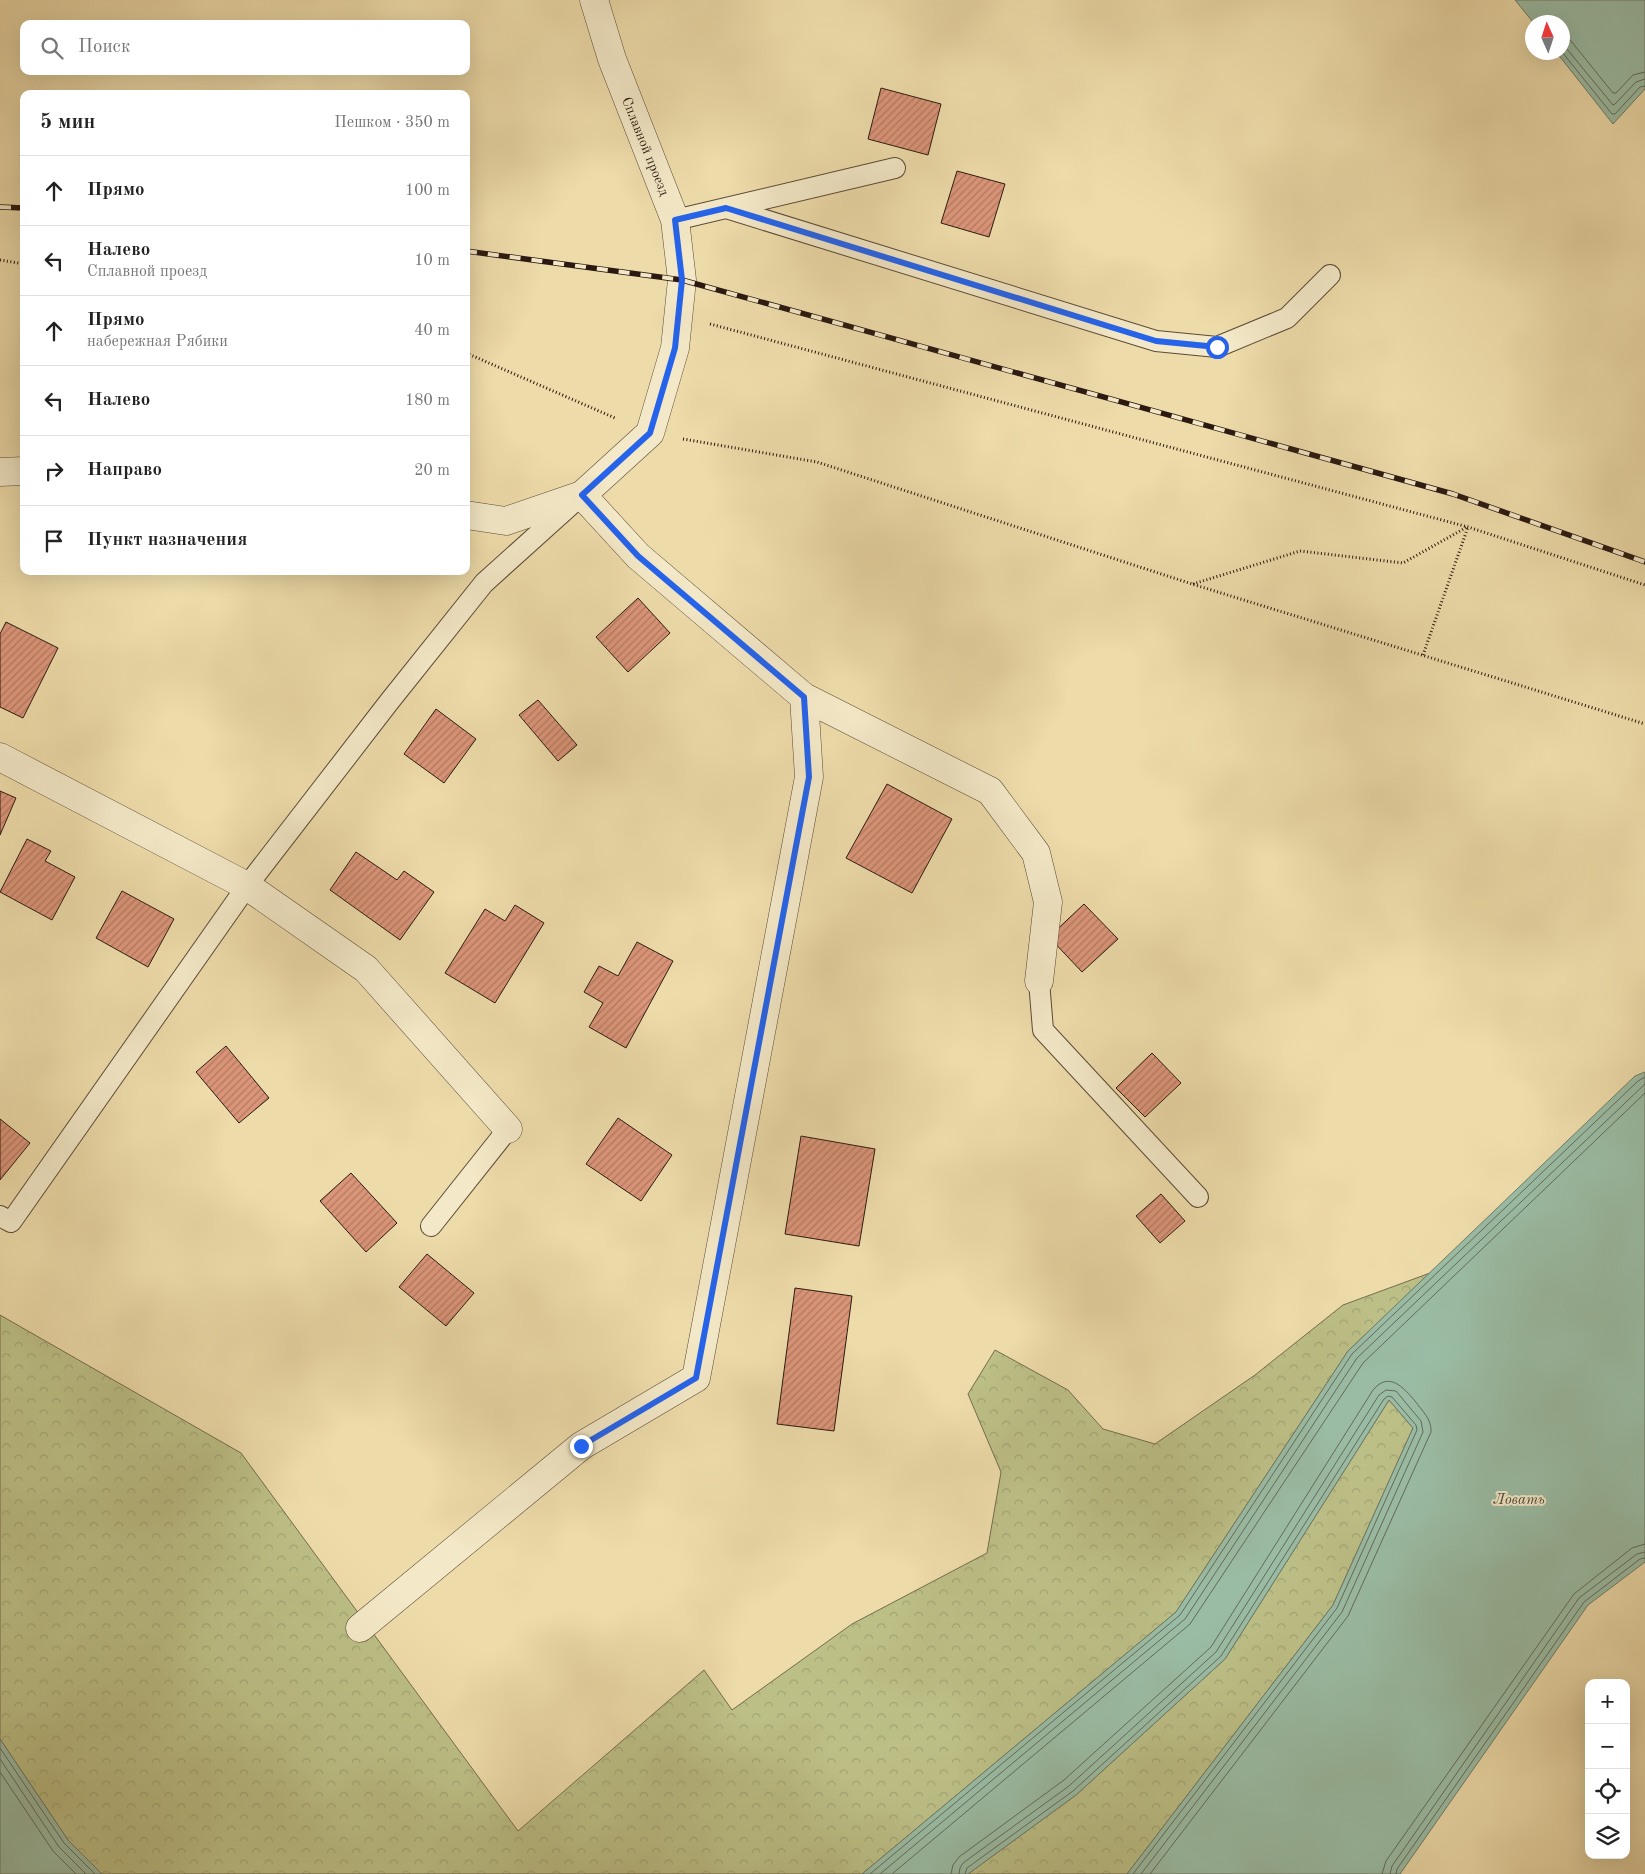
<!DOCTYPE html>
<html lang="ru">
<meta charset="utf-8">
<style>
body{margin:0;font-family:"Old Standard TT",serif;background:#f6f6f6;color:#222}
.controls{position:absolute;right:15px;bottom:15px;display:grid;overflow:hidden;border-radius:10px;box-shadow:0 5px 20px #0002}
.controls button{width:45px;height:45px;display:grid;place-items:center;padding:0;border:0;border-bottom:1px solid #e0e0e0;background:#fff;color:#222;font:25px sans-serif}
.compass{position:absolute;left:1525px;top:15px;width:45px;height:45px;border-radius:50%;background:#fff;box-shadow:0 5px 20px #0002;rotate:357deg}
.stop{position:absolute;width:15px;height:15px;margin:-11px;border:4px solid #2563eb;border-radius:50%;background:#fff}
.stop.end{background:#2563eb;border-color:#fff;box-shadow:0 1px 5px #0008}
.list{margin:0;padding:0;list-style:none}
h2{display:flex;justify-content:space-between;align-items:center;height:65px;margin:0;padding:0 20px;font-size:21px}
h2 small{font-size:16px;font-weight:400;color:#767676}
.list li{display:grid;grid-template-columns:32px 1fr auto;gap:15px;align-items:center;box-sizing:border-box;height:70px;padding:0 20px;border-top:1px solid #e0e0e0}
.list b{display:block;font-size:19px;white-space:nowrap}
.list p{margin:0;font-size:16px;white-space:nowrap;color:#767676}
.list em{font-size:16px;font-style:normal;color:#767676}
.icon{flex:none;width:28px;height:28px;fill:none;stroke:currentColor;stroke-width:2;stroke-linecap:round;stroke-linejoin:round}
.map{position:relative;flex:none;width:1645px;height:1874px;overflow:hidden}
.search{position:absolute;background:#fff;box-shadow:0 5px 20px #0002;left:20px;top:20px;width:450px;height:55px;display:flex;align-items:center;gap:12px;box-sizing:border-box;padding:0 18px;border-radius:10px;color:#767676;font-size:19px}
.panel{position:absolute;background:#fff;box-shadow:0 5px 20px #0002;left:20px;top:90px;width:450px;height:485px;border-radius:10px}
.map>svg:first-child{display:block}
</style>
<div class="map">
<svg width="1645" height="1874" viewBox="0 0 1645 1874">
<defs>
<pattern id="forest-crowns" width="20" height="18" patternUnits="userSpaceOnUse" patternTransform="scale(1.25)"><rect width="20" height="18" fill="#bcbf86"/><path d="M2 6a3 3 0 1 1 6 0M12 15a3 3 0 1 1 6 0" fill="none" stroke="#a2a473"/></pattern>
<pattern id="building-hatch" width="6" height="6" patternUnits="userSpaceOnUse" patternTransform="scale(1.25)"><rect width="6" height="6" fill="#db9579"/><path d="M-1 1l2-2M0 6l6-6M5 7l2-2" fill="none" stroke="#b27962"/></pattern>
</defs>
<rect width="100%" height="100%" fill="#eddba9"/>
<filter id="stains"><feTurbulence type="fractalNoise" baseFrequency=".004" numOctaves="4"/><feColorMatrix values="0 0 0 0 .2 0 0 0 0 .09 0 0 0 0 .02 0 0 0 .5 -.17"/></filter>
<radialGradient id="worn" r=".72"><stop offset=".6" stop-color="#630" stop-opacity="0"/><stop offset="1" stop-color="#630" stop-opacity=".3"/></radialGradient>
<path fill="url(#forest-crowns)" stroke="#746c4c" d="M1430 1273 1348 1351 1176 1612 862 1874H102L68 1840 0 1739V1315L241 1453 518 1831 704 1670 732 1710 852 1624 987 1553 1001 1472 968 1394 995 1350 1068 1390 1103 1429 1155 1444 1255 1375 1343 1305Z
M1389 1400 1413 1428 1333 1605 1127 1874H968L1076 1795 1225 1659Z"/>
<path fill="#9abca4" stroke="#6e7b69" d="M1515 0H1645V89L1613 124 1557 53 1562 52V22H1533Z
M1645 1072V1562L1588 1605 1400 1874H1127L1333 1605 1413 1428 1389 1400 1225 1659 1076 1795 968 1874H862L1176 1612 1348 1351 1635 1076Z
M0 1739 68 1840 102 1874H0Z"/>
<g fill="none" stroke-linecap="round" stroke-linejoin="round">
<path stroke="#626a5a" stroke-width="1" d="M1562 35 1571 41 1613 93H1616L1633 75 1645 72
M1562 43 1613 105 1615 104 1636 82 1645 79
M1562 52 1612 114H1615L1640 87 1645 86
M0 1748 64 1843 95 1874
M0 1759 59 1847 86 1874
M0 1772 53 1851 76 1874
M870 1874 1180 1615 1352 1354 1638 1081 1645 1077
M880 1874 1185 1619 1357 1358 1645 1084
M892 1874 1190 1624 1363 1363 1645 1093
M951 1874 953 1865 959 1857 1064 1780 1211 1647 1373 1390C1389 1371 1403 1387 1415 1401 1422 1411 1432 1419 1431 1432L1348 1616 1150 1874
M959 1874 960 1868 963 1863 1069 1786 1216 1652 1379 1395 1386 1390 1396 1391 1421 1421 1423 1432 1342 1612 1141 1874
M965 1874 967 1868 1073 1791 1221 1656 1384 1399 1388 1396 1392 1397 1416 1425 1417 1430 1337 1608 1133 1874
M1382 1874 1386 1861 1574 1594 1632 1548 1645 1544
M1390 1874 1392 1866 1579 1598 1637 1554 1645 1552
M1396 1874 1397 1869 1584 1602 1640 1559 1645 1558"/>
</g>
<path fill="url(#building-hatch)" stroke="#2b1911" d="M881 88 941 104 928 155 868 139Z
M957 171 1005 184 989 237 941 223Z
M638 598 670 633 628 672 596 637Z
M6 622 58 648 23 718 0 707V634Z
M538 700 577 745 558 761 519 715Z
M436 709 476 739 444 783 404 754Z
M887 784 952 819 912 893 846 858Z
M0 791 16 798 0 835Z
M27 839 51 851 45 861 75 877 52 920 0 892Z
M356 852 397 880 404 871 434 892 400 940 330 890Z
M122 891 174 919 148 967 96 938Z
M1084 904 1118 939 1082 972 1049 937Z
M515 905 544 923 495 1003 445 973 485 909 505 921Z
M637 942 673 961 626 1048 589 1027 603 1003 584 992 599 966 618 976Z
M226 1046 269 1098 239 1123 196 1072Z
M1152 1053 1181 1083 1145 1117 1116 1088Z
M618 1118 672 1155 641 1201 586 1164Z
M0 1119 30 1143 0 1180Z
M801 1136 875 1149 859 1246 785 1234Z
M351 1173 397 1223 366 1252 320 1201Z
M1161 1194 1185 1221 1160 1243 1136 1216Z
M427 1254 474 1293 446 1326 399 1287Z
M795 1288 852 1296 834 1431 777 1424Z"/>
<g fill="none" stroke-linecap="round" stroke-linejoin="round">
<g stroke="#5c4a37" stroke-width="22">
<path id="service" d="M726 208 1156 341 1217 347 1287 318 1330 275
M675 220 895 168
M1039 981 1043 1030 1198 1197
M0 1216 11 1222 247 886 389 702 484 583 575 501
M431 1226 508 1129"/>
</g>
<g stroke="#5c4a37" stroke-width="29">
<path id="minor" d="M582 495 638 556 804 697 990 791 1036 853 1048 902 1039 981
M0 757 247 886 366 969 508 1129
M360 1628 581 1446 696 1378 809 777 804 697"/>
</g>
<g stroke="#5c4a37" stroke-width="29">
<path id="tertiary" d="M0 472 24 471
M466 515 506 521 582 495 650 433 675 348 682 280 675 220 612 59 594 0"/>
</g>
<path stroke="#2b1911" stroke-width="3" stroke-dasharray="1 2.5" stroke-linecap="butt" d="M0 260 24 264
M710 324 1468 527 1645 585
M466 353 615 418
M683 439 817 462 1192 584 1645 724
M1193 584 1300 551 1403 563 1467 527
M1423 655 1468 527"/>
<use href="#service" stroke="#f3e8c7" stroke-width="20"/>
<use href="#minor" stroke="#f3e8c7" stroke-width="28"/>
<use href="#tertiary" stroke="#f3e8c7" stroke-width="28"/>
<g stroke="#2b1911" stroke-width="5.5">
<path id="rail" d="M0 207 24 208
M466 251 682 280 1453 494 1645 562"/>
</g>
<use href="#rail" stroke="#f3e8c7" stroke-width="4" stroke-dasharray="11" stroke-linecap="butt"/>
</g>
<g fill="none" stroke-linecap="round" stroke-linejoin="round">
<path stroke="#2563eb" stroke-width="6" d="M581 1446 696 1378 809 777 804 697 638 556 582 495 650 433 675 348 682 280 675 220 726 208 1156 341 1217 347"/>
</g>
<g text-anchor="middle" stroke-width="4" stroke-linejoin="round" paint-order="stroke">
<g font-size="14" fill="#2b1911" stroke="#f3e8c7">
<text transform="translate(646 146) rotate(68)" y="5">Сплавной проезд</text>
</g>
<g font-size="15" font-style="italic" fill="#4c4a3d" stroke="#f3e8c7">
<text x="1519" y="1504">Ловать</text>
</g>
</g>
<rect width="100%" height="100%" filter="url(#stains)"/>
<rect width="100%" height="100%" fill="url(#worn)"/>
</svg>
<div class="controls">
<button>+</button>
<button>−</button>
<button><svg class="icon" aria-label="locate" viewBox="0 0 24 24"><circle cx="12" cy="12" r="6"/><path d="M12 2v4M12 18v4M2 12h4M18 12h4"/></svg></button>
<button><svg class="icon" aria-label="layers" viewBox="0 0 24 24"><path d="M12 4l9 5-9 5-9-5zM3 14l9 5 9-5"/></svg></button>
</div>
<svg class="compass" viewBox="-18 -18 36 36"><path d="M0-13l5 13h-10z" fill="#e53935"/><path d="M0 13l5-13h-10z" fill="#767676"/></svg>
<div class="stop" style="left:1217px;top:347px"></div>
<div class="stop end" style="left:581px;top:1446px"></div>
<div class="search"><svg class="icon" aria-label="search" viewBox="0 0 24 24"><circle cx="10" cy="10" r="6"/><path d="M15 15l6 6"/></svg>Поиск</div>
<section class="panel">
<h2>5 мин<small>Пешком · 350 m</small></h2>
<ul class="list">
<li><svg class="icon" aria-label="ahead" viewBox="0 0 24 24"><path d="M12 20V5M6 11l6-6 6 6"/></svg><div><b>Прямо</b></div><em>100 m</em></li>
<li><svg class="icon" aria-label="left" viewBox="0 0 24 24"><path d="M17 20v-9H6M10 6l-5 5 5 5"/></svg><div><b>Налево</b><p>Сплавной проезд</p></div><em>10 m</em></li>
<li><svg class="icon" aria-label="ahead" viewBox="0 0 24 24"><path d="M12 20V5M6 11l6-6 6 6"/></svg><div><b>Прямо</b><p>набережная Рябики</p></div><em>40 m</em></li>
<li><svg class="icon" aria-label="left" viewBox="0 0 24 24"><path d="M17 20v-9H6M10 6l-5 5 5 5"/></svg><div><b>Налево</b></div><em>180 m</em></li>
<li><svg class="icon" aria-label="right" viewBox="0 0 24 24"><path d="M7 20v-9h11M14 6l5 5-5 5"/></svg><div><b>Направо</b></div><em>20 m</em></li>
<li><svg class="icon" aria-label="arrive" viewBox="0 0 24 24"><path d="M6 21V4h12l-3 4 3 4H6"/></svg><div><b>Пункт назначения</b></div></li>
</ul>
</section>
</div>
